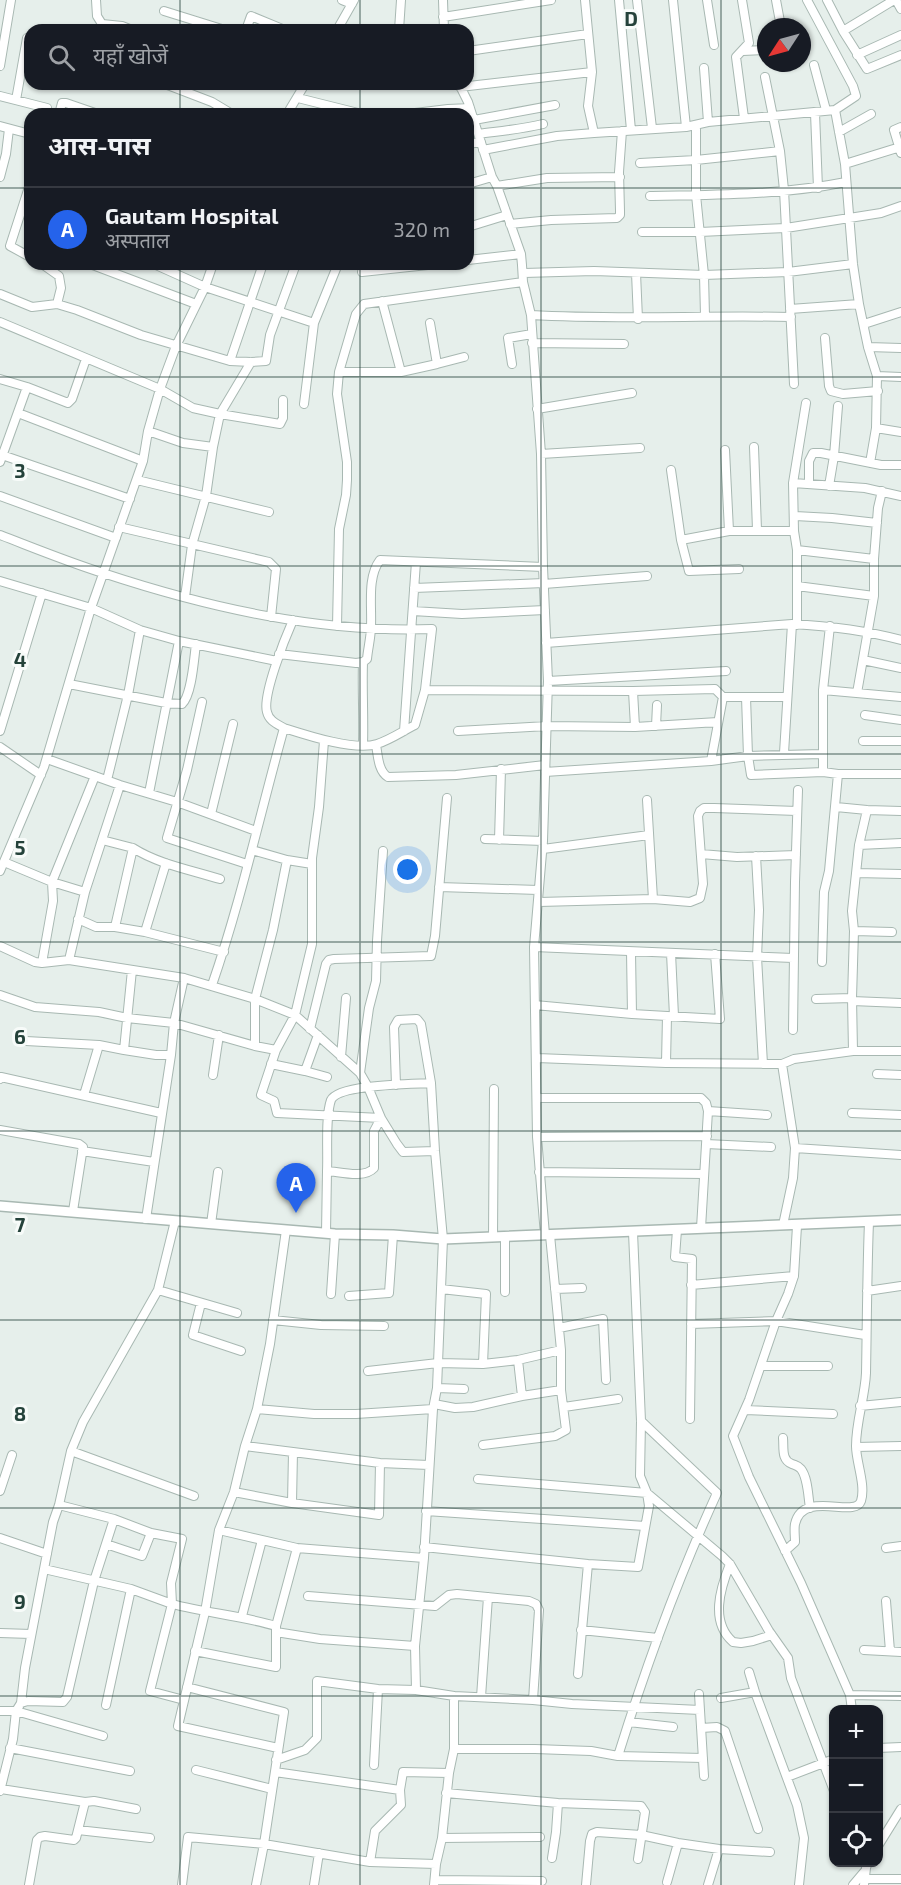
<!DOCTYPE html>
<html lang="hi">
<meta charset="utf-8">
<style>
body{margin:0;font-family:"Exo 2","Noto Sans Devanagari",sans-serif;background:#20242c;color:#f1f3f6}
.controls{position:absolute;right:18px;bottom:18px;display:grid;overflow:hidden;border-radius:12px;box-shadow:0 2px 4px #0004}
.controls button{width:54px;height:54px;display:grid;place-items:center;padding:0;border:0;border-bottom:2px solid #363941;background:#171b24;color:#f1f3f6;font:30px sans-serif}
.compass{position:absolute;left:757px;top:18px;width:54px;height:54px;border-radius:50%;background:#171b24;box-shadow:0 2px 4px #0004;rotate:234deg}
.you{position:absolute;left:408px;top:870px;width:21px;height:21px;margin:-15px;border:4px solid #fff;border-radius:50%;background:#1a73e8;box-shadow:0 0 0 9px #1a73e833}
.badge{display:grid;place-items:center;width:39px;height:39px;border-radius:50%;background:#2563eb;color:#fff;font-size:20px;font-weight:700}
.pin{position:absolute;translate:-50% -50px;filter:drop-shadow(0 2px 3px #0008)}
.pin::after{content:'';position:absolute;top:32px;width:21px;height:18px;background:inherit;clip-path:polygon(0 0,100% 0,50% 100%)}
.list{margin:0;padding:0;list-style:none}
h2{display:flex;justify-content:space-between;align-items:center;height:78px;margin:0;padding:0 24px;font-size:26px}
h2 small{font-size:20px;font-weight:400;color:#9ea1a6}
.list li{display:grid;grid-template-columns:39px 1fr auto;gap:18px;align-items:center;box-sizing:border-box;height:84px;padding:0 24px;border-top:2px solid #363941}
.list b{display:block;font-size:22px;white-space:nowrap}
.list p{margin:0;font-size:20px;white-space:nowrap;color:#9ea1a6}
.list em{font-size:20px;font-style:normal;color:#9ea1a6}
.icon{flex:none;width:33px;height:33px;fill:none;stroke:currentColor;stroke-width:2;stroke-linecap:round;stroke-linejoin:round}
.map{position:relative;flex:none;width:901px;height:1885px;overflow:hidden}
.search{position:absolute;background:#171b24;box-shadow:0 2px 4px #0004;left:24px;top:24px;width:450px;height:66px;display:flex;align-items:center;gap:15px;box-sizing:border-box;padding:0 21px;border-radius:18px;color:#9ea1a6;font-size:22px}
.panel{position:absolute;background:#171b24;box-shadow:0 2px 4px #0004;left:24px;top:108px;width:450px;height:162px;border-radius:18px}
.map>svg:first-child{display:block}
</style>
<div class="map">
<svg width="901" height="1885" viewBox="0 0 901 1885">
<rect width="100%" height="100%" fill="#e6efeb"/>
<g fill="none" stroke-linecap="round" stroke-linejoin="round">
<g stroke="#a8b8b2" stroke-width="10">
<path id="minor" d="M96 0 97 16 102 24 122 26 132 30
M342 0 352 4
M443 0 444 30
M585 0 592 72 588 106 594 133 686 127 708 122 835 110 845 164 853 264 859 304 868 347 877 376 876 428 870 463
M619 0 631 130
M637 0 652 128
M673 0 686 127
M707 0 714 45
M742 0 749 43 736 57 744 118
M776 0 781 27
M807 0 853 86 856 96 835 110
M827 0 843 31 867 69 901 55
M896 0 901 9
M164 11 225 30
M443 17 551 0
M246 30 251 16 285 30
M337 30 354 0
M399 30 401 0
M843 31 894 0
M468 51 588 34
M743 51 766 50
M857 55 901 35
M814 65 826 110
M0 66 11 0
M704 68 708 122
M765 77 780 151 784 190 794 384
M165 84 212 102 232 114
M459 84 468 102 492 177 497 186 521 254 522 265 523 282 531 315 541 454 543 567 548 681 543 841 534 947 537 1137 545 1235
M460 87 592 72
M0 96 47 108
M298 98 362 114
M16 100 27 38
M815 113 818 188
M59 114 62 103H66L98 114
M287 114 305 84
M407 114 448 109 470 108
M474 120 555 105
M696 125V195L704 275 705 316
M0 126 30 134
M901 127 894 130 901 153
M839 132 871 114
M479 134C501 131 522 129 543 124
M468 144 481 142
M483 150 557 136 594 133
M640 163 696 160 780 151
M845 164 900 147
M0 177 6 154 9 129
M30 184 10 246 30 257
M468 184 492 177
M497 186 547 178 620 177
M650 196C715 195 782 195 846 182
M510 224 551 220 617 218 620 215V211L619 172 622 131
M468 227 507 215
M642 232H700L786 228 881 213 901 206
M468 260 521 254
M42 264 59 276 61 288 57 304
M90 264 196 304
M156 265 205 287 314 323
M362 272 437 264
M524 273 594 271 704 275 788 272 853 264
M636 273 638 319
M0 294 32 307 57 304 77 310 141 335 230 361 263 264
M382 301 401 372
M790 309 859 304
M531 315C618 320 704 315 791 317
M0 322 160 389 193 408 220 414 213 447 206 496 192 545 185 597
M864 324 901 312
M825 338 829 386 831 391 843 394 878 391
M532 343 624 344
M868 347 901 348
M230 361 251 362 266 361 270 335 296 264
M251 362 220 414 280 424 283 418V400
M437 364 464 357
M512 364 508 338 532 334
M339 372H401L437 364 430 323
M877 376 901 377
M0 379 27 387 68 403 72 399 86 359
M304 404 314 323 338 264
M537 409 632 393
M18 413 143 461
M876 428 901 432
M148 431 183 443 213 447
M754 447 757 530
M725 450 729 531
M541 454 640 448
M2 455 130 499
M0 462 27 387
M671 470 681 540 689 571 739 569
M137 480 269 512
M793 483 806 403
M809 484V461L813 453H821L881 465H901
M829 486 834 456 838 406
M0 496 116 538
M795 516 832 518 877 523
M119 527 269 562 276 569 271 617
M794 531 797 550V625
M0 535C34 548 68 562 103 573 209 608 320 633 432 629L425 690 415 725C403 731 390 740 377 744 354 751 306 735 284 728
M681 540 729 531H794L793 483 865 488 901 496
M797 550 874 559
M0 581 91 608 140 630
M544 584 647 576
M797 586 874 596
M414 588 544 583
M413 611 462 614 545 610
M337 626 339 529 346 495 347 480V462L337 394 339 372 356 314 364 304 523 282
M830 626 823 690V772L838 774H901
M179 641 277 661
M546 643 792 624C830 626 864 630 901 640
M279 654 356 663 363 662 367 659C368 648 371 637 371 626 372 605 367 577 380 560L543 567
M863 660 901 668
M363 662C362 690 364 718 363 745
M548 681 726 671
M69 684 166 703 182 704C192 695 194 658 196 644
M425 690 633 691 715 689 723 697 711 761 748 756 822 754
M823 690 901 697
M633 691 635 727 718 722
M857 693 874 596V559L878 508 882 491
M723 697H786
M746 697 748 756 751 775 823 772
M202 702 187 770 167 838 247 864
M865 715 901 720
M656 726 657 705
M0 731 42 593
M404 731 416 562
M458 731 547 726 635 727
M324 741 319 807 312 858V944L295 1015 276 1050 261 1095 274 1101 277 1113 381 1118 397 1144 403 1152 435 1151
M863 741H901
M376 745C378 755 378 771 388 777L456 775 545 765
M0 747 41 775
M784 753 792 624
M47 759 120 785 177 802 256 831
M545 772 711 761
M107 780 128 695 140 630 179 641 149 793
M647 800 653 899 690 902 700 898 703 884 698 816 700 811 704 808H714L797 811
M836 807 867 810 901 811
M867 810 859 845 852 911 854 931 852 998 853 1051H901
M211 814 233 724
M485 839 543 841
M102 840 133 848 115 927 145 932 166 863
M499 840 501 769
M859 845 901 843
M133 848C158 864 191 870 220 879
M543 849 649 835
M252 850 287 860 312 864
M701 854 737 857 796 855
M756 856 759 910 757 957 763 1064
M4 862 52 882 95 776
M0 871 44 767 91 608 143 461 148 431 160 389 176 346 205 287 213 264
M856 873 901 874
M439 887 538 890
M539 902 653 899
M78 919 96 927H115
M854 931 892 932
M145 932 224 952
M0 946 35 962 42 963 69 960 184 978 255 999 273 930 287 860
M534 947 793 958
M631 952 632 1014
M671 953 674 1016
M69 960 85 892 120 785
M822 962 824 892 829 871 838 774
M42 963 53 901 52 882 85 892
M132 970 124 1050 156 1055H171L146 1219
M212 985C241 901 260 814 284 728 277 724 269 721 267 712 262 696 285 638 293 620
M0 995 35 1007 99 1012 127 1018 174 1023 255 1046V999L295 1015 360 1073 368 1087 381 1118 374 1131V1168C364 1179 341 1172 327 1171L326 1233
M816 999 852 998
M852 1001 901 1003
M535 1005 632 1014 720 1019 715 954
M310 1029 326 964 329 960 334 959 431 956 435 936 447 798
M793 1030 795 882 798 790
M318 1035 305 1071 327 1077
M26 1041 99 1045 124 1050
M255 1046 276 1050
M171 1055 174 1023 184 978
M341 1057 346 998
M537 1058 666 1063 782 1064 795 1148 793 1178 783 1225
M666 1063 667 1016
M271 1064 305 1071
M782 1064 794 1059 853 1051
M360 1073 369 1008 376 981 377 941 383 851
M877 1074 901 1075
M213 1075 219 1035
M0 1079 1 1077 161 1113
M396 1085 394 1027 398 1020 417 1019 421 1024 431 1083
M84 1095 99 1045
M537 1098H701L706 1103 708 1111 701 1228
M708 1111 767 1115
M852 1113 901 1115
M0 1130 79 1144 83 1147 73 1211
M537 1137 707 1136
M706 1144 771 1147
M795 1148 901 1155
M82 1151 154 1162
M327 1171C328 1152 325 1117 331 1100 338 1084 413 1084 431 1083L435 1151 443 1239 437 1388 433 1409 424 1558 415 1646 416 1690
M539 1172 704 1174
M211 1224 218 1172
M797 1226 794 1276 788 1294 776 1321 749 1400 733 1436 749 1477 801 1583 850 1695 852 1710
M677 1230 675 1257 692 1259 690 1419
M493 1237 494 1089
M691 1285 794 1276
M441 1289 486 1294 483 1364 518 1360
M555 1289 582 1288
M158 1290 237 1313
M867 1291 901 1286
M505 1292V1237
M331 1294 335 1234
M349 1296 389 1293 393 1235
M201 1303 193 1335 241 1351
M273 1320 321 1325 384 1326
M691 1324 776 1321 865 1335
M559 1328 603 1319 606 1380
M762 1366H828
M368 1371 438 1363 483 1364
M437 1388 464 1389
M522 1396 518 1360 561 1350
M434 1404 455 1408 473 1407 522 1396 561 1390
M860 1406 901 1402
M564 1407 618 1399
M257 1409 314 1414H356L433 1409
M745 1410 833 1414
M783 1438C784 1448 781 1460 792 1464 797 1466 797 1465 801 1469 808 1478 808 1496 810 1508
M483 1445 555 1436 566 1430 561 1390V1350L550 1235
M245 1446 293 1452
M856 1447 901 1446
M71 1451 194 1496
M478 1479 647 1493 722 1556 730 1564 769 1631 788 1658 791 1678 834 1791
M0 1491 12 1455
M234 1492 292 1503 379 1515 380 1463
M292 1503 293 1452 380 1463 429 1465
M59 1505 114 1519 151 1533 182 1539 171 1583 172 1604C207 1613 242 1616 276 1626
M426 1511 645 1526
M219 1530 234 1492 245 1446 257 1409 270 1344 286 1230
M0 1538 47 1554
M106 1544 142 1556 151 1533
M424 1547 588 1564 638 1567 649 1506 647 1493 640 1476 641 1421 633 1232
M886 1548 901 1546
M785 1551 795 1542C795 1536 794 1529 795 1524 803 1489 855 1519 861 1501 866 1485 856 1462 856 1446 856 1421 865 1397 866 1373 867 1323 867 1272 869 1222
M730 1564C720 1589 710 1622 733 1642L741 1643 753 1641 772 1635
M44 1569 131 1589 172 1604 150 1691 184 1700
M308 1596 435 1606 449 1595 457 1594 529 1601 536 1604 539 1610 533 1700
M886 1601 890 1651
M242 1616 262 1540
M581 1630 658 1638
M276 1632 320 1639 415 1646
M0 1633 31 1634
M864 1650 901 1652
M195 1651 276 1667V1626L297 1548
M749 1672 755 1692 797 1805 804 1838 799 1885
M578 1674 588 1564
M187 1687 284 1712 264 1844 256 1885
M699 1694 704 1776
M850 1695 901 1696
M454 1696 533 1700 572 1704 700 1710
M481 1697 488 1597
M721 1698 755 1692
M21 1703 28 1701 63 1702 67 1697 94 1581 114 1519
M106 1705 131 1589
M0 1711H16L103 1736
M629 1722 673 1727
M701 1728 717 1727 725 1731 758 1829
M10 1748 130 1771
M278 1748 178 1726 205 1612 219 1530 297 1548 424 1558
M878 1748 901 1747
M454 1749H535L591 1751 618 1756 703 1758
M618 1756C646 1666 678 1578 717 1493L641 1421
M276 1760 305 1750 317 1738V1681L378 1689 416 1690 454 1696V1749L449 1773 442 1838 436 1864 434 1885
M374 1765 378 1689
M196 1770 272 1789
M275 1772 400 1790
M787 1777 834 1759
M1 1789 85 1802
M0 1791 13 1739 16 1711 21 1703 25 1668 53 1522 59 1505 71 1451 83 1422 158 1290 175 1221
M446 1793 558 1803 641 1806 645 1812 638 1859
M78 1830 150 1838
M442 1838 540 1837
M878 1846 901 1809
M552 1858 556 1832 558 1803
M370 1862 375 1831 401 1805 400 1790 403 1772 449 1773
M864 1879H901
M435 1880 542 1881
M667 1882 678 1843
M29 1885 37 1840 40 1837 45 1836 74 1840 76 1838 85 1802 94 1801 136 1809
M182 1885 188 1837 264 1844 370 1862 436 1864
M314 1885 319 1853
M586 1885 590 1841 592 1834 597 1832 641 1835 678 1843 719 1849 770 1852
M708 1885 719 1849
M853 1885 864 1872
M864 1885 866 1868 868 1862"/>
</g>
<g stroke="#a8b8b2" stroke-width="12">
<path id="tertiary" d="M0 1206 335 1234 393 1235 443 1239 901 1220"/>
</g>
<use href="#minor" stroke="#fff" stroke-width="8"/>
<use href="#tertiary" stroke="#fff" stroke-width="9"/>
</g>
<path fill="none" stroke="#24423a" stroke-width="1.5" stroke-opacity="0.55" d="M180 0V30M360 0V30M541 0V1885M721 0V1885M180 84V114M360 84V114M0 188H30M468 188H901M180 264V1885M360 264V1885M0 377H901M0 566H901M0 754H901M0 942H901M0 1131H901M0 1320H901M0 1508H901M0 1696H901"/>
<g font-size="20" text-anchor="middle" font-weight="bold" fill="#24423a" stroke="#f7fbf9" stroke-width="6" stroke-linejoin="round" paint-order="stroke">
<text x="631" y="26">D</text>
<text x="20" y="478">3</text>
<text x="20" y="667">4</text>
<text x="20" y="855">5</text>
<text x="20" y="1044">6</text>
<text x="20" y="1232">7</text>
<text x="20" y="1421">8</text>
<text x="20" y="1609">9</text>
</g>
</svg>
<div class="controls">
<button>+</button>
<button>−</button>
<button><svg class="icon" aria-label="locate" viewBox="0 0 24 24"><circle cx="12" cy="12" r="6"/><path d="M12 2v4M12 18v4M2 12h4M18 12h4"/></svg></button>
</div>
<svg class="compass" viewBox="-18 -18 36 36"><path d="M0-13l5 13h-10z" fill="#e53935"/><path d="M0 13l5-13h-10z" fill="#9ea1a6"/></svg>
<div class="you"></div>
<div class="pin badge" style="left:296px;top:1213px">A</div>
<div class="search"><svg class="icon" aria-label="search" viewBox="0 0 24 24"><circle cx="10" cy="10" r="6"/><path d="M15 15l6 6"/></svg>यहाँ खोजें</div>
<section class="panel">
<h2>आस-पास<small></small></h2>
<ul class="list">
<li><span class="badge">A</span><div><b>Gautam Hospital</b><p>अस्पताल</p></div><em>320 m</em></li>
</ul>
</section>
</div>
